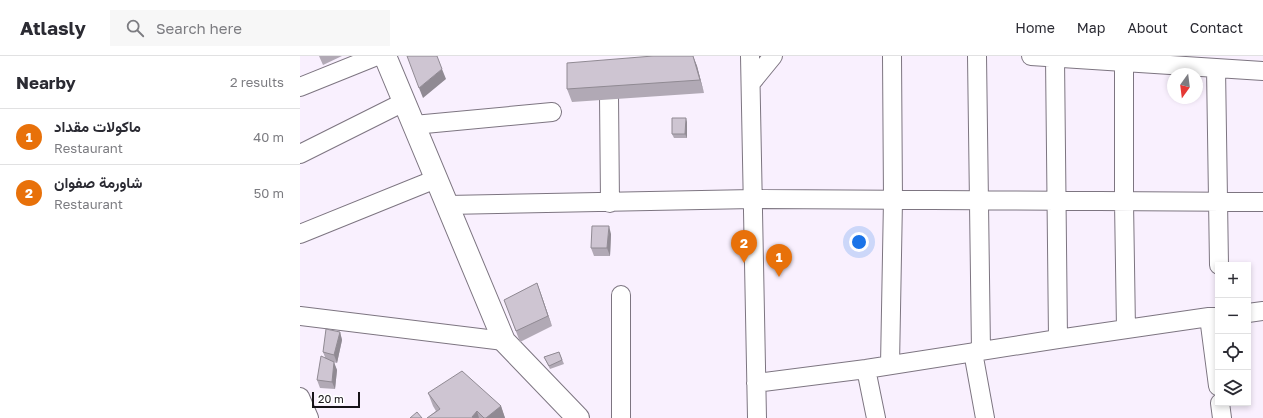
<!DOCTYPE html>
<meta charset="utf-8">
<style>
body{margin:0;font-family:"Golos Text",Vazirmatn,sans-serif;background:#f7f7f7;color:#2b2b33}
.controls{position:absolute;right:12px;bottom:12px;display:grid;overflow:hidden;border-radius:0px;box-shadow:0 2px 6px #0003}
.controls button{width:36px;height:36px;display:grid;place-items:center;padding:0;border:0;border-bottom:1px solid #e1e1e2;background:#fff;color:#2b2b33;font:20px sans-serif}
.compass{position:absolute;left:867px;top:12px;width:36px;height:36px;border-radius:50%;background:#fff;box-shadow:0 2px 6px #0003;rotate:194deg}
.scale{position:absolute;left:12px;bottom:10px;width:48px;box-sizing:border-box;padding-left:4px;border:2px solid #161318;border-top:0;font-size:11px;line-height:14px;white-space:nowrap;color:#161318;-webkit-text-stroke:3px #fff;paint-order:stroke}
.you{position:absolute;left:559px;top:186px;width:14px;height:14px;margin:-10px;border:3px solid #fff;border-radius:50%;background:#1a73e8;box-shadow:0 0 0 6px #1a73e833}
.badge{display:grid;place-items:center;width:26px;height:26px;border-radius:50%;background:#7c3aed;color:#fff;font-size:13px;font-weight:700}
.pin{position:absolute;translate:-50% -33px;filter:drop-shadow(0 1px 2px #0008)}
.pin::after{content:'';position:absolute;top:21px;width:14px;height:12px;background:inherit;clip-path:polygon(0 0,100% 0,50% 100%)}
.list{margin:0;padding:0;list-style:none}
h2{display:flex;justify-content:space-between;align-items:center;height:52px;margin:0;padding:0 16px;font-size:17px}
h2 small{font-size:13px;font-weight:400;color:#7c7c81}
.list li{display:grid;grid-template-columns:26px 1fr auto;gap:12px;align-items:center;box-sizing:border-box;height:56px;padding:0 16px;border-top:1px solid #e1e1e2}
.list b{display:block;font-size:15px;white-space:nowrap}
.list p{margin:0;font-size:13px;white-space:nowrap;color:#7c7c81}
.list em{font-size:13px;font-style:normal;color:#7c7c81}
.icon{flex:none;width:22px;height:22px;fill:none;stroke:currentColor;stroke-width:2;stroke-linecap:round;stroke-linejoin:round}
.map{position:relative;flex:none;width:963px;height:362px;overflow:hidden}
header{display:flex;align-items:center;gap:24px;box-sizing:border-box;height:56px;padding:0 20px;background:#fff;border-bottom:1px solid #e1e1e2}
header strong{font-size:19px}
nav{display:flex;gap:22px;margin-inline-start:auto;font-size:14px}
.search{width:280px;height:36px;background:#f7f7f7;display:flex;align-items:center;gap:10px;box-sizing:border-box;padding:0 14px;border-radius:0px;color:#7c7c81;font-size:15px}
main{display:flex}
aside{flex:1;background:#fff}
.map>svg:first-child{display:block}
</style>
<header>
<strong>Atlasly</strong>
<div class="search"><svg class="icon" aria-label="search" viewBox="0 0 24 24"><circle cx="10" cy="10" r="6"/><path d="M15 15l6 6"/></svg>Search here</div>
<nav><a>Home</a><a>Map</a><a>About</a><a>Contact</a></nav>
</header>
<main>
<aside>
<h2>Nearby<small>2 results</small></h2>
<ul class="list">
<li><span class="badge" style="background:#e8710a">1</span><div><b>ماكولات مقداد</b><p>Restaurant</p></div><em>40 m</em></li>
<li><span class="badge" style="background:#e8710a">2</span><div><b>شاورمة صفوان</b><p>Restaurant</p></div><em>50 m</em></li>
</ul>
</aside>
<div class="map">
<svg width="963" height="362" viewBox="0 0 963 362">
<rect width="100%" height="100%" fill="#f9f0fe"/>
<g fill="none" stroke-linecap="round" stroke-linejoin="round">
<g stroke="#7d7581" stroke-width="20">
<path id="minor" d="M450 0 457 362
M677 0 681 295
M731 0 963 15
M755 2 758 283
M824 6V146L826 273
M916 12 919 209
M451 27 473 0
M0 31 77 0
M309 40 310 147
M114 69 252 56
M0 98 104 46
M147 149 453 143 963 146
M0 178 136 123
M948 257 963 255
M0 260 204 285
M909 261 918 330
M673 296 685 362
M590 309 593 144 592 0
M566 313 576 362
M456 327 566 313 758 283 909 261H918
M0 341 9 362
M920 347 922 362
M321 362V239"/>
</g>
<g stroke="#7d7581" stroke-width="24">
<path id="major" d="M85 0 204 285 278 362"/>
</g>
<use href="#minor" stroke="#fff" stroke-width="18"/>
<use href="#major" stroke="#fff" stroke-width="22"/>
</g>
<path fill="#b1a9b5" d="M19 0H42L23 9Z
M393 0 397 10 404 37 272 46 267 33Z
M387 66V82H374L372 78Z
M311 178 310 200H294L291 192Z
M237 227 252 270 220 286 204 244Z
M40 276 42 284 37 307 33 306 37 314 35 333 20 332 17 324 25 301 23 296Z
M259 296 264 308 250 313 244 301Z
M128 337 201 350 205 362H127L136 355 133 350Z"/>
<path fill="#908a93" d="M393 0 397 10 404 37 400 24Z
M142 13 146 23 123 42 119 32Z
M386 62 387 66V82L385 78Z
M309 170 311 178 310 200 307 192Z
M237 227 241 238 252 270 248 260Z
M40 276 42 284 37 307 34 299Z
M34 306 37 314 35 333 32 326Z
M201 350 205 362H186Z
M177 355 179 362H173L172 361Z"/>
<path fill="#cec5d2" stroke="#908a93" d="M107 0H137L142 13 119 32Z
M353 0H393L400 24 267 33V7Z
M372 62H386L385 78H372Z
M292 170H309L307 192H291Z
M237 227 248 260 216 275 204 244Z
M26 273 40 276 34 299 23 296Z
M259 296 262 304 249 310 244 301Z
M21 300 34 306 32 326 17 324Z
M162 315 201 350 186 362H184L177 355 172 361 174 362H127L140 353 128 337Z
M117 356 122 362H110Z"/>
</svg>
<div class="controls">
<button>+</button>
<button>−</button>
<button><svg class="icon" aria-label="locate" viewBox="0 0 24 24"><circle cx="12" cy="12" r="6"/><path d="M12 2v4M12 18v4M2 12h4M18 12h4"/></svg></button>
<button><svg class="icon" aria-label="layers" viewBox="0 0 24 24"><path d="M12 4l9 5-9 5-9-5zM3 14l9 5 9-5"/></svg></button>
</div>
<svg class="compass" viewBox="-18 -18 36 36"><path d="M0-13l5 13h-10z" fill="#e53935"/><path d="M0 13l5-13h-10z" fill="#7c7c81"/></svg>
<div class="scale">20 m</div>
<div class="you"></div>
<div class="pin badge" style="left:479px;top:221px;background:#e8710a">1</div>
<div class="pin badge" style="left:444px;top:207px;background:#e8710a">2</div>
</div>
</main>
